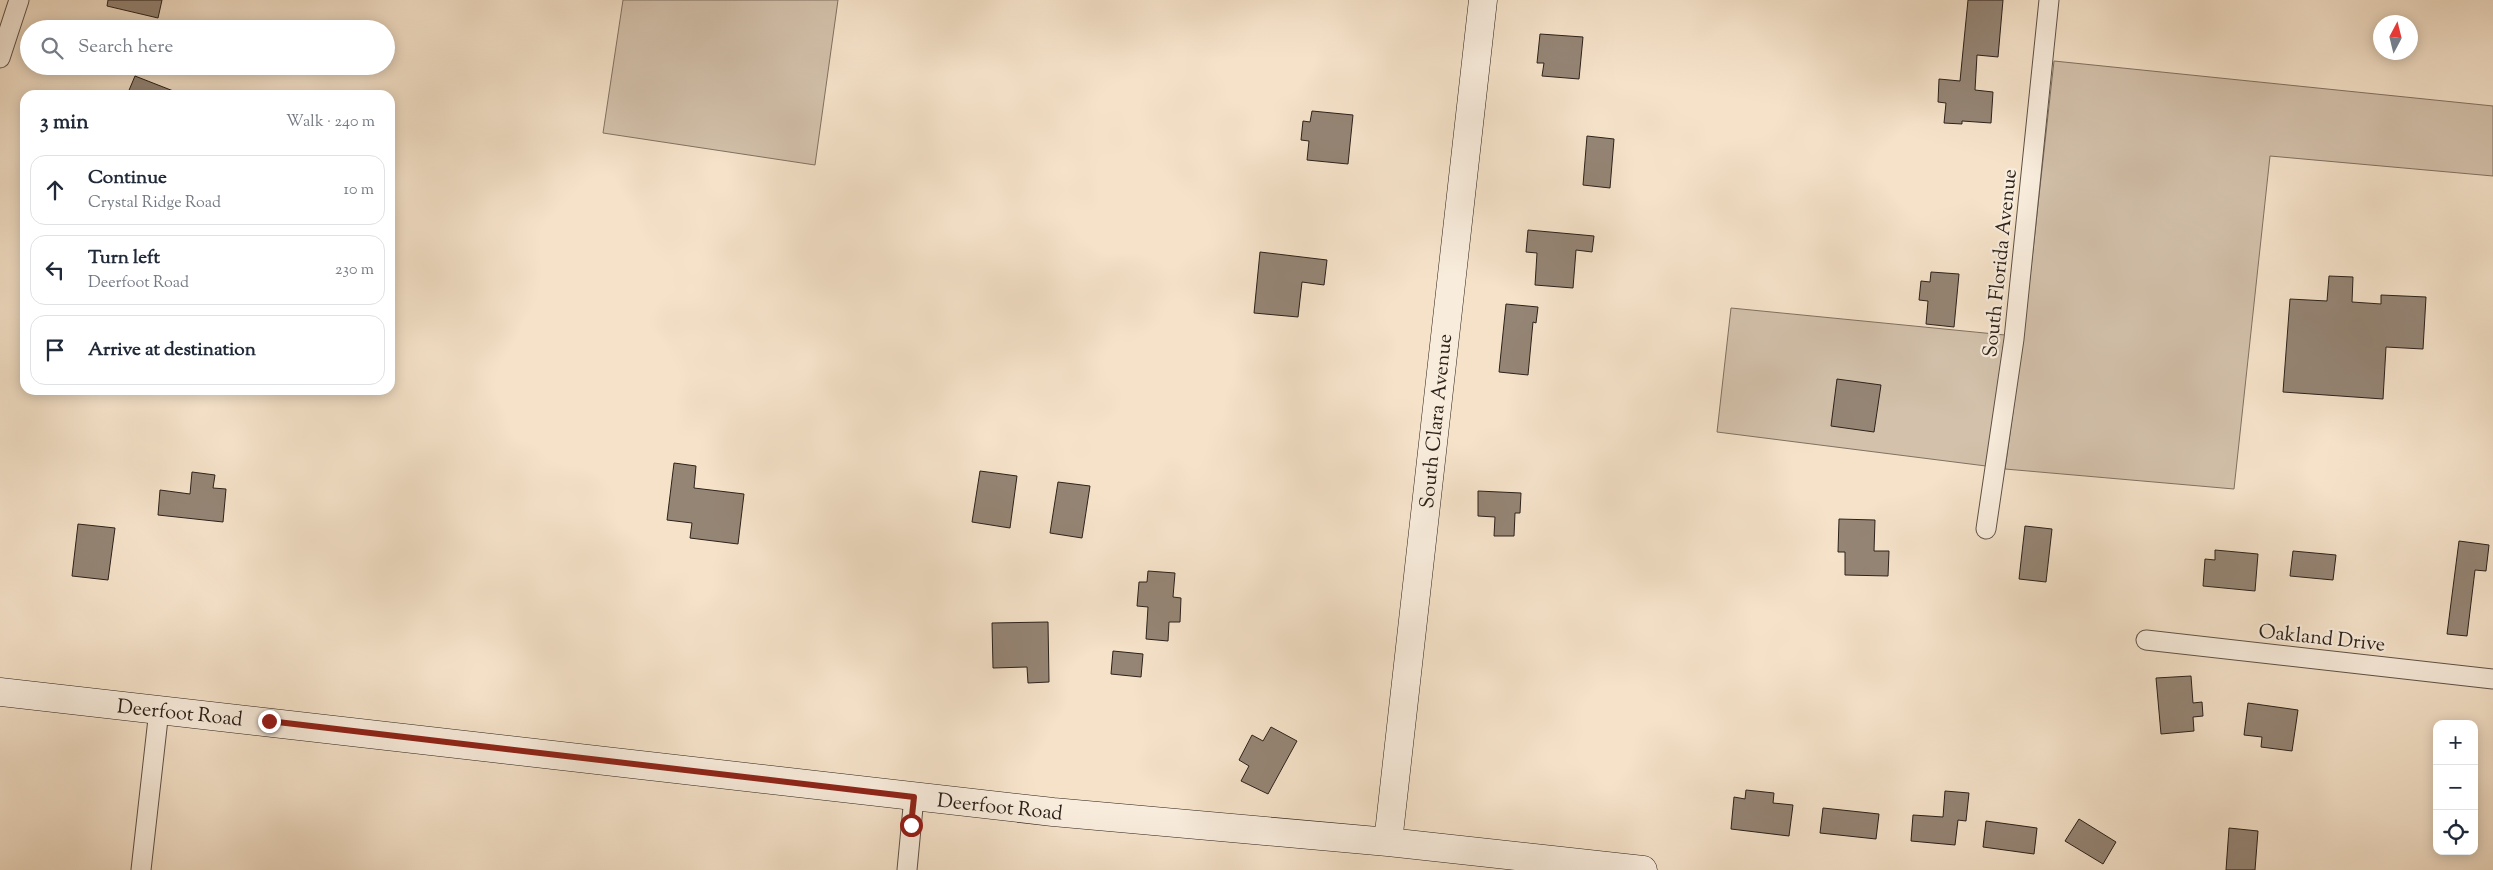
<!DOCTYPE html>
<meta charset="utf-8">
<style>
body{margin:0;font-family:"Sorts Mill Goudy",serif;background:#f2f2f3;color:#1f2937}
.controls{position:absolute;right:15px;bottom:15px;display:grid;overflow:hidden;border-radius:10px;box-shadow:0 2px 12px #0003}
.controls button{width:45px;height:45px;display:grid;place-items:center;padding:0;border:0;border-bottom:1px solid #e0e1e3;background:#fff;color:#1f2937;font:25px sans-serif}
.compass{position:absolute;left:2373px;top:15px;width:45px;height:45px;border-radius:50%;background:#fff;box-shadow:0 2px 12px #0003;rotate:7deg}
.stop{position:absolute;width:15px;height:15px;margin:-11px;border:4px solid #8f2418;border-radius:50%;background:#fff}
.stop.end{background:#8f2418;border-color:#fff;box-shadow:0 1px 5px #0008}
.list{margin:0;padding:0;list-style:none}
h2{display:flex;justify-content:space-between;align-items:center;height:65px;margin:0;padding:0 20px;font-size:21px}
h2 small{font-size:16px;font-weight:400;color:#747a83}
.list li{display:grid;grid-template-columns:32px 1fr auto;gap:15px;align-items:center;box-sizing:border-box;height:70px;margin:0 10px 10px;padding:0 10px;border:1px solid #e0e1e3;border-radius:15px}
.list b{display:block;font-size:19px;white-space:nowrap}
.list p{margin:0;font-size:16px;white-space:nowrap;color:#747a83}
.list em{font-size:16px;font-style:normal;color:#747a83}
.icon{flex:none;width:28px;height:28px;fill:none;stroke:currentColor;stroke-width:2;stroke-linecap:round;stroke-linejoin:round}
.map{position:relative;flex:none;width:2493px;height:870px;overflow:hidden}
.search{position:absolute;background:#fff;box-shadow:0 2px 12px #0003;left:20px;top:20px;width:375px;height:55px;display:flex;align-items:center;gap:12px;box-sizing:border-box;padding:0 18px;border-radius:28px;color:#747a83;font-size:19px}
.panel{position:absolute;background:#fff;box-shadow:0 2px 12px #0003;left:20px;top:90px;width:375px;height:305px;border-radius:15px}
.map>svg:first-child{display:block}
</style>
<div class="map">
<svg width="2493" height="870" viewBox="0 0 2493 870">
<rect width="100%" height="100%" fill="#f5e2c9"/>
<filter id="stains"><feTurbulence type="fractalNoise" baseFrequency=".004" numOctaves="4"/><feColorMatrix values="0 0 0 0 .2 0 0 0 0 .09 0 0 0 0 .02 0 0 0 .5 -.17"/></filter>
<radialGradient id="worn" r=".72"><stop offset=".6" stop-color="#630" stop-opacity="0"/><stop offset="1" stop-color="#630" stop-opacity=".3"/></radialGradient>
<path fill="#d3c1ab" stroke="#807162" d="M623 0H838L815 165 603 133Z
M2054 61 2493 106V176L2270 156 2234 489 2005 469 2023 340Z
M1731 308 2005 335 1986 466 1717 432Z"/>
<path fill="#958575" stroke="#2c211a" d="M108 0H162L158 18 107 6Z
M1968 0H2003L1998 57 1977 55 1975 90 1993 92 1991 123 1962 121V124L1944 123 1946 103 1938 102 1939 79 1960 81Z
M1540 34 1583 37 1579 79 1542 76 1544 63H1537Z
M135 76 181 94 180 95H127Z
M1312 111 1353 115 1348 164 1307 160 1309 141 1301 140 1303 121 1310 122Z
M1587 136 1614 139 1610 188 1583 185Z
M1528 230 1594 236 1592 252 1576 250 1573 288 1535 285 1537 253 1526 252Z
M1260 252 1327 260 1324 285 1302 282 1298 317 1254 313Z
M1931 272 1959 274 1954 327 1926 324 1928 301 1919 300 1921 281 1930 282Z
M2329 276 2353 277 2352 302 2381 304V295L2426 297 2423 349 2386 347 2383 399 2283 392 2290 299 2327 301Z
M1506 304 1538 307 1536 323 1533 322 1528 375 1499 372Z
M1837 379 1881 385 1874 432 1831 426Z
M674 463 696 466 694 488 744 494 738 544 690 538 692 523 667 520Z
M980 471 1017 476 1010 528 972 522Z
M192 472 215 475 213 488 226 489 223 522 158 515 160 490 190 494Z
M1058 482 1090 486 1082 538 1050 533Z
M1478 491 1521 493 1520 513H1515L1514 536H1494L1495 517 1478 516Z
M1839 519 1875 520 1874 551H1889L1888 576 1845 575V552H1838Z
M78 524 115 528 108 580 72 576Z
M2025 526 2052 529 2046 582 2019 579Z
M2459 541 2489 545 2486 571 2475 570 2467 636 2447 634Z
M2215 550 2258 554 2255 591 2203 586 2205 559 2215 560Z
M2293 551 2336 555 2333 580 2290 576Z
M1148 571 1175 573 1173 597 1181 598 1180 622H1169L1168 641 1146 639 1148 607 1137 606 1139 582H1147Z
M1048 622 1049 682 1028 683 1027 667 993 668 992 623Z
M1113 651 1143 654 1141 677 1111 674Z
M2191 676 2193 703 2202 702 2203 716 2193 717 2194 731 2161 734 2156 678Z
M2248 703 2298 710 2292 751 2261 747 2262 737 2244 735Z
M1271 727 1297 741 1268 794 1241 781 1249 766 1239 760 1252 735 1263 741Z
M1746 790 1774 793 1773 803 1793 805 1789 836 1731 829 1734 797 1745 799Z
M1945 791 1969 793 1966 821 1958 820 1955 845 1911 841 1913 815 1943 817Z
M1823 808 1879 814 1876 839 1820 833Z
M2079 819 2116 842 2103 864 2065 841Z
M1986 821 2037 828 2034 854 1983 847Z
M2229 828 2258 831 2255 870H2226Z"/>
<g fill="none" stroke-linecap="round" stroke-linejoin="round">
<g stroke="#5e5146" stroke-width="21">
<path id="street" d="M0 58 19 0
M1986 529 2014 339 2049 0
M2146 640 2493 679
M141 870 159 710
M907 870 914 797"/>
</g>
<g stroke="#2c211a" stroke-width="29">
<path id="secondary" d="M0 692 1053 812 1388 842 1643 870
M1388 842 1483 0"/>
</g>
<use href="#street" stroke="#f8ecdc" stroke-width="19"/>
<use href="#secondary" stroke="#f8ecdc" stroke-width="28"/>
</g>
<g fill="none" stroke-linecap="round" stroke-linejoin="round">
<path stroke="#8f2418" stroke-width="6" d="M269 721 914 797 911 825"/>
</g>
<g text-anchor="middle" stroke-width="4.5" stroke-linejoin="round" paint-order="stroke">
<g font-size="20" fill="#2c211a" stroke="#f8ecdc">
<text transform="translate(1999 263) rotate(-84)" y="7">South Florida Avenue</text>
<text transform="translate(1435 421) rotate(-84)" y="7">South Clara Avenue</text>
<text transform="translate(2322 637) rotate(6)" y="7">Oakland Drive</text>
<text transform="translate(180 712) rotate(6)" y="7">Deerfoot Road</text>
<text transform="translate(1000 806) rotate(6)" y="7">Deerfoot Road</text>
</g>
</g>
<rect width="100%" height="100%" filter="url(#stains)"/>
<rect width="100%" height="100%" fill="url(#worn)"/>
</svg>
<div class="controls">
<button>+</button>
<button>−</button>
<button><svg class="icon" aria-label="locate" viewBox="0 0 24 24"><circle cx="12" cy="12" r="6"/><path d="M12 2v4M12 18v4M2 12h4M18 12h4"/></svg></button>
</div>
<svg class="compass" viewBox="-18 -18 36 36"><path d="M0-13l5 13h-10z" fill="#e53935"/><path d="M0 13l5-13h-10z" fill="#747a83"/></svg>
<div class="stop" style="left:911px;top:825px"></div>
<div class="stop end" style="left:269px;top:721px"></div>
<div class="search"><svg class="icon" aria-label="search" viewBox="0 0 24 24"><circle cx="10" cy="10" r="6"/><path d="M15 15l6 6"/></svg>Search here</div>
<section class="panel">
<h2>3 min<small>Walk · 240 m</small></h2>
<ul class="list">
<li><svg class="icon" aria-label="ahead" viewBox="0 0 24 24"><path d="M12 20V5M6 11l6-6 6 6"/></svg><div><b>Continue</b><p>Crystal Ridge Road</p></div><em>10 m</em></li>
<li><svg class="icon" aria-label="left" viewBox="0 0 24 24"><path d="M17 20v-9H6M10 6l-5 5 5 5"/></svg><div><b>Turn left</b><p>Deerfoot Road</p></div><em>230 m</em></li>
<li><svg class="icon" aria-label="arrive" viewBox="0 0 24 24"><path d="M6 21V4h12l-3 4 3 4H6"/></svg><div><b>Arrive at destination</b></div></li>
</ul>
</section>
</div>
